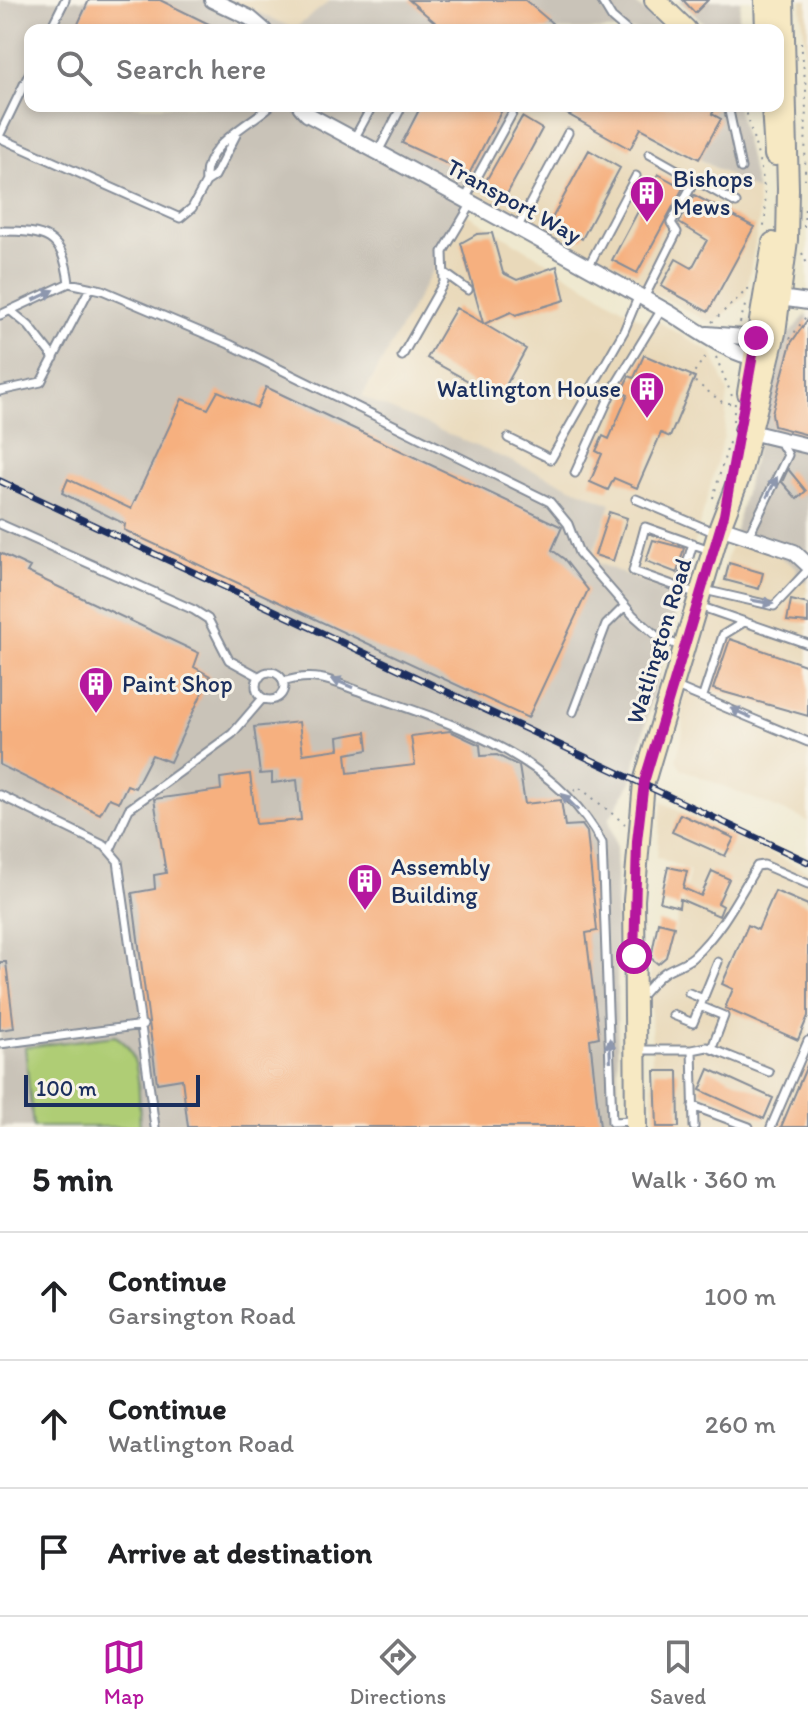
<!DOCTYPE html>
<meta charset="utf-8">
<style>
body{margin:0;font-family:Itim,sans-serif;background:#f6f6f6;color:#202124}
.scale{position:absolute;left:24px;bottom:20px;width:176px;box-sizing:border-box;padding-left:8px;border:4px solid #1b2f5e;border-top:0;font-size:22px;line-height:28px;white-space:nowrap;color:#1b2f5e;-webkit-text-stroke:6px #f7f3e8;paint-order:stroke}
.stop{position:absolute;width:24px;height:24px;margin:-18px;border:6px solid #b5179e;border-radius:50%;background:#fff}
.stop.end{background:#b5179e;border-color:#fff;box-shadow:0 2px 8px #0008}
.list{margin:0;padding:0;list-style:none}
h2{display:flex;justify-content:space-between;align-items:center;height:104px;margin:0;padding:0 32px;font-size:34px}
h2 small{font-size:26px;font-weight:400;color:#757577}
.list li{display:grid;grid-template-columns:52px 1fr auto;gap:24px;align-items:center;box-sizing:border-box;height:128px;padding:0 32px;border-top:2px solid #e0e0e0}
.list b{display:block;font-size:30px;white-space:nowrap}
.list p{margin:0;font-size:26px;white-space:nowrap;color:#757577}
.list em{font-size:26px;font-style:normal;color:#757577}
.icon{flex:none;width:44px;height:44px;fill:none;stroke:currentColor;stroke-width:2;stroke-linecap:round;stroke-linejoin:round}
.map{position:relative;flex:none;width:808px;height:1127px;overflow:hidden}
.search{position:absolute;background:#fff;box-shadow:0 4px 12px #0003;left:24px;right:24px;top:24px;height:88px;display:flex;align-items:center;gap:20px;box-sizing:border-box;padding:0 28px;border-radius:16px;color:#757577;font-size:30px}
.sheet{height:488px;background:#fff}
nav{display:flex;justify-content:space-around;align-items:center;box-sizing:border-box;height:112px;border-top:2px solid #e0e0e0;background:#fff;font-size:22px;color:#757577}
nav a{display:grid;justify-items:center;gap:4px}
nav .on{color:#b5179e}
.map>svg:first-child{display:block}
</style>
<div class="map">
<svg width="808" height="1127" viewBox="0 0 808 1127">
<rect width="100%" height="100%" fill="#f7f3e8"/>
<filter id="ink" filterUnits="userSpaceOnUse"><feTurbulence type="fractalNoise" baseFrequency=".0125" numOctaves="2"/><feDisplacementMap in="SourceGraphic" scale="16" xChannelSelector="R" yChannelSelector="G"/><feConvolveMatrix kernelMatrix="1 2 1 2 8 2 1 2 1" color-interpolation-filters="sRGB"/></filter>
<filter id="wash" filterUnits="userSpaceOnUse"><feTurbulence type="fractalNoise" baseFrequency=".006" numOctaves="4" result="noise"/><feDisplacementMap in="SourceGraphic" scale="32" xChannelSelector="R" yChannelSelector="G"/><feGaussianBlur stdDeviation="1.8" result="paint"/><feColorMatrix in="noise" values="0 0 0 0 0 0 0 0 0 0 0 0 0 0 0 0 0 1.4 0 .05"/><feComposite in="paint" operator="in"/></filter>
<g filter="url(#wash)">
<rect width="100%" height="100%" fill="#efe9d0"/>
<path fill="#e9d9ba" d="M232 0H331L294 30Z
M802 0H808V67L801 8Z
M518 106H599L757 191 759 219 746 295 716 322 705 320 471 197Z
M464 212 646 322 649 316 712 353 728 392 724 436 680 597 591 560 610 504 362 398Z
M734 535 760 544 797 568 795 579 808 582 803 624 808 626V821L682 769 676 760 683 733 682 704Z
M662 802 808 871V1127H653L650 944 670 948 690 871 657 857Z"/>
<path fill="#c9c3b8" d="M0 0H232L294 29 331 0H632L664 30H30V106H518L443 252 362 397 611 504 591 560 680 597 674 620 661 627 656 645 663 655 630 785 609 819 616 845 618 1127H0Z
M678 0H741L737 30 711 29Z
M599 106H737L757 191 699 159Z
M806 315 808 316V582L795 579 797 568 760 544 734 534 785 338Z"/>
<path fill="#afcd75" stroke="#657e6a" stroke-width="2" d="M115 1036C144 1051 138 1098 140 1127H33L25 1047Z"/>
<g id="blocks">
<path fill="#f6b07f" d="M89 0H160L221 30H85L78 24Z
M409 0H525L552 23 546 30H444Z
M683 0H708L695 13Z
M421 106H504L469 174 402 143Z
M553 106H717L712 114 721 119 699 159 641 128 630 149Z
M522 117 542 129 505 198 483 186Z
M589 150 620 168 582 239 550 222Z
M658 174 683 188 637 273 612 260Z
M694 195 754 227 708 312 661 286 676 259 692 268 707 240 679 223Z
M492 233 503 273 517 280 557 266 565 300 516 315 511 312 484 324 526 349 499 398 427 358 456 308 483 323 461 243 477 234Z
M808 319V435L774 426 772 413 791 343Z
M644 355 695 377 670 437 661 433 637 488 614 478 608 490 590 482 602 454 596 451 603 436 609 439 628 395 621 392 629 376 634 378Z
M266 387 562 527 552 550 564 559 588 590 528 718 124 530 125 524 62 493 68 479 131 509 182 399 208 409 218 391 257 408Z
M788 469 806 491 797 499 782 482Z
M609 512 627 518 613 561 595 555Z
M653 540 684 548 677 573 646 561Z
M0 553 30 567 27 572 199 653 194 667 210 676 170 762 152 755 135 788 127 785 119 802 109 798 100 814 0 765Z
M729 563 763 573 759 589 725 580Z
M791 600 808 604V623L787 621Z
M730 639 808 666V716L713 689Z
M299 722 303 754 339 749 338 737 366 732 368 750 346 754 348 773 415 765 411 736 450 731 480 745 481 756 497 755 519 766 525 804 561 800 565 826 582 825 587 832 597 931 586 933 599 1037 590 1039 600 1127H188L182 1079 157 1083 132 893 155 889 154 875 166 873 154 799 221 790 220 778 250 774 256 824 301 820 297 780 272 783V773L260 774 254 727Z
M680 814 734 838 725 856 672 832Z
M668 867 687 871 683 888 701 896 712 871 729 879 718 903 723 906 719 916 680 899 679 907 660 902Z
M775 891 808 905V1016L798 1040 725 1008 733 989 722 984 748 925 758 930Z
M658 922 674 926 666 957 658 964 651 958Z
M0 962H6L14 1028 0 1030Z
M808 1063V1127H781Z
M709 1069 773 1098 764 1119 700 1090Z
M655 1071H678L679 1127H657Z"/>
</g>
</g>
<g filter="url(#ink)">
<use href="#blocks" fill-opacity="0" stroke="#858c97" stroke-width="2"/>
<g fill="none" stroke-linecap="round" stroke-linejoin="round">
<g stroke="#858c97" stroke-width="11">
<path id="lane" d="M601 0 612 18 626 30
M50 30 65 0
M728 106 741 168
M0 134 30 72
M0 138 180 218 192 208 206 182 215 176 236 135
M354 139 372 106
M378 152 402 106
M649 154 695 180
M206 182C202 146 246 127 270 106
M465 199 514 110
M517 228 568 133
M0 231C46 231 63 234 69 283
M588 267 636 176
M446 274 468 290
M644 298 677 232 671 223 695 180 736 203
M11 311 29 326 54 358
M0 315 69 283 102 290 229 344 550 502 568 524 579 553 633 615 659 638 683 647
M402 356 444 282 443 252 472 203
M0 391 41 382 90 288
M508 438 551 459 624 331 639 295
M575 473 613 389 662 309
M636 499 716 533
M0 524 194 610 208 619 229 660 260 677
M749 535 788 455 779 440
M680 588 693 543
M704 590 774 606 808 570
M698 594 633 571 645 527 710 550
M699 606 808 644
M256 686a14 14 0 1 1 28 0a14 14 0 1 1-28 0Z
M283 682C315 671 334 682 364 693 451 723 556 755 602 843L612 1122 633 1121
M674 686 808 742
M703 696 723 635 744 622
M573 712 606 625 625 606
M0 795 105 846 118 861 155 1127
M110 850 129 809 232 734 263 698
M689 993 703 999
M639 998C648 988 655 979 665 972 674 966 685 964 693 957 722 930 737 899 757 866L764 865 808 884
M700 1006 718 962
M673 1015 693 1023 700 1006 724 1016 712 1048
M0 1044 143 1025
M637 1050H692L694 1127
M692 1050 707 1047 769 1072
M693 1106 749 1127
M771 1127 808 1041"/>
</g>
<g stroke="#858c97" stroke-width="18">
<path id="street" d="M212 0 250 18 264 30
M300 106 307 114C428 179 548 244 668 312 687 323 739 362 760 357
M773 297 808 302
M707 334 756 338 760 343
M742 430 808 446
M720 527 794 552 808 565"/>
</g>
<g stroke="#858c97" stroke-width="24">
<path id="secondary" d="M655 0 686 30
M765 0 766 30
M772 106 775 155
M748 393 773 243
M636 1127 634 900 644 782 720 527 740 475 775 333 787 240 788 189 783 0"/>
</g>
<path stroke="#858c97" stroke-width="2" stroke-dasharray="2 6" stroke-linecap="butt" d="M801 42 806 89 805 179
M745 106C754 145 772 191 763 230
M804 227 805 205
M802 253 808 266
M712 322 749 288
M740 323 746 302
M790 339 807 315
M705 357 690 378 722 402 734 404
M716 357 732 396
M733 421 735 403
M713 498 730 439
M574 791 578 787 584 791 625 824"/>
<use href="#lane" stroke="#fff" stroke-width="7"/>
<use href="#street" stroke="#fff" stroke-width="14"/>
<use href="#secondary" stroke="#f7e9c3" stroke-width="20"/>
<g stroke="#1b2f5e" stroke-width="7">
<path id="rail" d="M0 481 808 862"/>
</g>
<use href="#rail" stroke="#f7f3e8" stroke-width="4" stroke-dasharray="12" stroke-linecap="butt"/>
</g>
<defs><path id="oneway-solid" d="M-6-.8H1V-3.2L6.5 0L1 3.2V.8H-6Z" transform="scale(2)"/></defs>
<g fill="#8d97ae">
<use href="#oneway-solid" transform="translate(44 295) rotate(-26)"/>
<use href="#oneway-solid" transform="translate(772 487) rotate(-64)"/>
<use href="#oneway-solid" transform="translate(762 602) rotate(10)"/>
<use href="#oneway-solid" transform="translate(342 683) rotate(-157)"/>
<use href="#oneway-solid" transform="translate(741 713) rotate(-156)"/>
<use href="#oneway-solid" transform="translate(570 802) rotate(-135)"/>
<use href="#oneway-solid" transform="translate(610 1050) rotate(-92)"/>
</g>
</g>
<g fill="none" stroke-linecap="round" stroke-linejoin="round" filter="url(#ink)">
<path stroke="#b5179e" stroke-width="10" d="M634 956 637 841 644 782 724 515 756 338"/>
</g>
<defs>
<g id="building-pin" transform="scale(1.8)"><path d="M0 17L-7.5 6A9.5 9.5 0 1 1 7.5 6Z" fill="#b5179e" stroke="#f7f3e8"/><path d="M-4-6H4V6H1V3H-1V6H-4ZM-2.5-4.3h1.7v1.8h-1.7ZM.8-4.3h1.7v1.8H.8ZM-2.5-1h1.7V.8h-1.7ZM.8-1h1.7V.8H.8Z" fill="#fff"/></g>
</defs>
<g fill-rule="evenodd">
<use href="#building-pin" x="647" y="193"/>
<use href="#building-pin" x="647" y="389"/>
<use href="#building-pin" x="96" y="684"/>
<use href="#building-pin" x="365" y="881"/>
</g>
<g text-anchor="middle" stroke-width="6" stroke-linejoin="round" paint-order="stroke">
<g font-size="24" fill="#1b2f5e" stroke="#f7f3e8" text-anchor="start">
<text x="673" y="187">Bishops<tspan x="673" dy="28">Mews</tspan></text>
<text x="621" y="397" text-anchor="end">Watlington House</text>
<text x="122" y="692">Paint Shop</text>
<text x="391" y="875">Assembly<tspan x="391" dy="28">Building</tspan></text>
</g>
<g font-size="24" fill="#1b2f5e" stroke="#f7f3e8">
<text transform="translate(514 201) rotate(29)" y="8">Transport Way</text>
<text transform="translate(659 641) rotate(-73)" y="8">Watlington Road</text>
</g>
</g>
</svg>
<div class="scale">100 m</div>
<div class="stop" style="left:634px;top:956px"></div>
<div class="stop end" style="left:756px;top:338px"></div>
<div class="search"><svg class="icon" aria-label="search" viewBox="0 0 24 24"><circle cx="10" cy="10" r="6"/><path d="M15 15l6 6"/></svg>Search here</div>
</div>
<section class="sheet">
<h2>5 min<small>Walk · 360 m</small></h2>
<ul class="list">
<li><svg class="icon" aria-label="ahead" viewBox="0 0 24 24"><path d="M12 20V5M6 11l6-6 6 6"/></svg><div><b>Continue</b><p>Garsington Road</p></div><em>100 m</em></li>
<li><svg class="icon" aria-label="ahead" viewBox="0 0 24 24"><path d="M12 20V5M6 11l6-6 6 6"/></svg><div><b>Continue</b><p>Watlington Road</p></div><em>260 m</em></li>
<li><svg class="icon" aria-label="arrive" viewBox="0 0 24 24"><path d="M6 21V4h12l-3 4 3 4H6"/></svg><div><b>Arrive at destination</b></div></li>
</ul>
</section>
<nav>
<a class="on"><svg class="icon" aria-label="map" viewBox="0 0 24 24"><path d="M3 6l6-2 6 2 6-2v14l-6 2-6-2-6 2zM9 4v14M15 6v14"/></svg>Map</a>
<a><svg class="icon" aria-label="directions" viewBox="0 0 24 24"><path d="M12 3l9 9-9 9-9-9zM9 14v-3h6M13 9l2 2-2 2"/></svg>Directions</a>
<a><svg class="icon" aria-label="saved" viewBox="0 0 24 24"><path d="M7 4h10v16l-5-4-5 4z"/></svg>Saved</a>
</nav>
